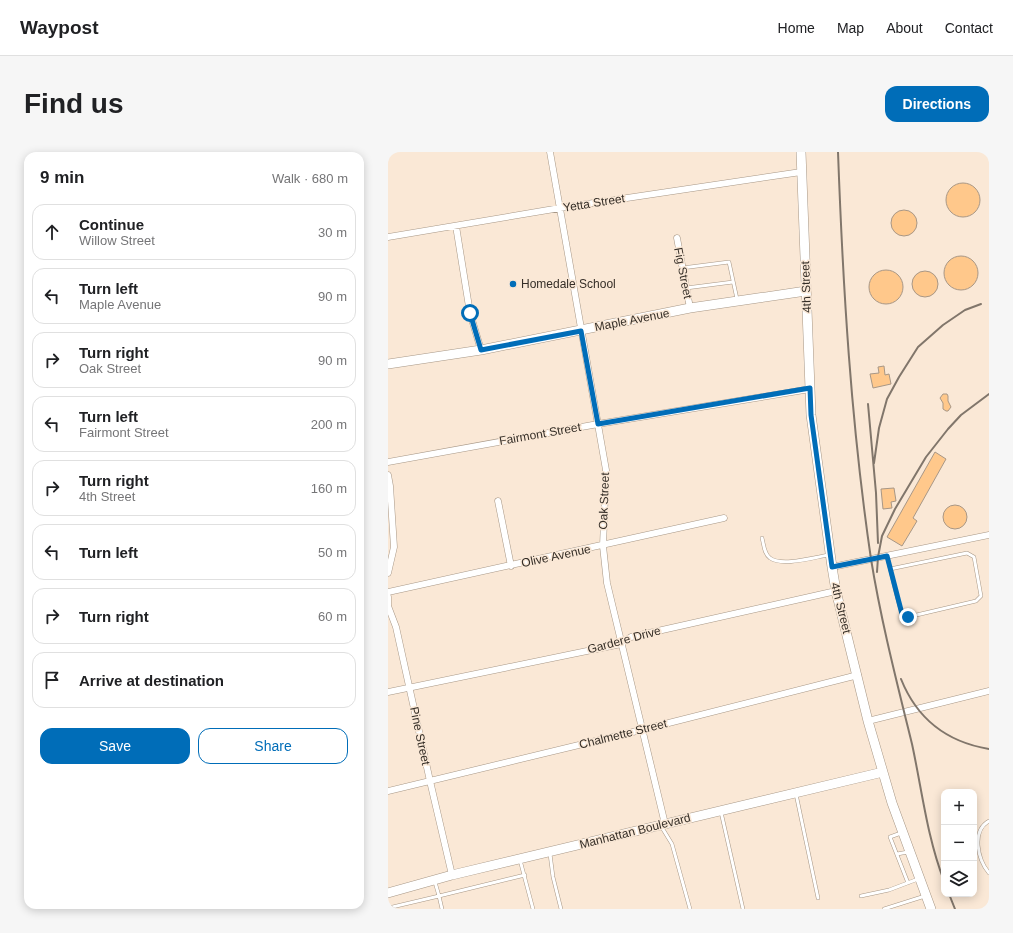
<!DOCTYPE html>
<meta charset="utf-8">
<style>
body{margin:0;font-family:Helvetica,sans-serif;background:#f6f6f6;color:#202124}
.controls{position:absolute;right:12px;bottom:12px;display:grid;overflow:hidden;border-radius:8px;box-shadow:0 2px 10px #0003}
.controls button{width:36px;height:36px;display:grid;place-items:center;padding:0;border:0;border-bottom:1px solid #e0e0e0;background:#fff;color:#202124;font:20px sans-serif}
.stop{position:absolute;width:12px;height:12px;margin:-9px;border:3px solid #006db8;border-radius:50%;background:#fff}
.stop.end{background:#006db8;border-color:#fff;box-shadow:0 1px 4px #0008}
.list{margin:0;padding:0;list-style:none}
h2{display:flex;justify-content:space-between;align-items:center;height:52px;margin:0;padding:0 16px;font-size:17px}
h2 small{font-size:13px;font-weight:400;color:#757577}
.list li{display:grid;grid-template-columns:26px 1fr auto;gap:12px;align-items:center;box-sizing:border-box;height:56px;margin:0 8px 8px;padding:0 8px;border:1px solid #e0e0e0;border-radius:12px}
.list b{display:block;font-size:15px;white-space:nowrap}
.list p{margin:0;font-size:13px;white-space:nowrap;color:#757577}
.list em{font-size:13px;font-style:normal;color:#757577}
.actions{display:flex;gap:8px;padding:12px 16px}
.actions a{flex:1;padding:9px 0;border:1px solid #006db8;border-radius:12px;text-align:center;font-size:14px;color:#006db8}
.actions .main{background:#006db8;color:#fff}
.icon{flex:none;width:22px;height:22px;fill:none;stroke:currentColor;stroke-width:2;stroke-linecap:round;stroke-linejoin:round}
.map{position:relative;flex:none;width:601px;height:757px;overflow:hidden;border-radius:12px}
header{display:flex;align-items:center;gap:24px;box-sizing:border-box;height:56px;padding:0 20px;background:#fff;border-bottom:1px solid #e0e0e0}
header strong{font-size:19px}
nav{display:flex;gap:22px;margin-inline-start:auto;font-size:14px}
.intro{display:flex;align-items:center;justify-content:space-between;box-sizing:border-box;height:96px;padding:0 24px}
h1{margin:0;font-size:28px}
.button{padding:10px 18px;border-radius:12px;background:#006db8;color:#fff;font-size:14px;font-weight:700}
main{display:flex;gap:24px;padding:0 24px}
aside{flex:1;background:#fff;border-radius:12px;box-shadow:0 2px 10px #0003}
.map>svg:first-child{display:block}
</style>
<header>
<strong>Waypost</strong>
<nav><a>Home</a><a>Map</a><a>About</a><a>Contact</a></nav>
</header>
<div class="intro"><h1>Find us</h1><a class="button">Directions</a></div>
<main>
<aside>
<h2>9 min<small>Walk · 680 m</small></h2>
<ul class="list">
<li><svg class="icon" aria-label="ahead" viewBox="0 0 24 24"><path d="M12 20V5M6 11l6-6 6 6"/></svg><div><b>Continue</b><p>Willow Street</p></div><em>30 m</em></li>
<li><svg class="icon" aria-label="left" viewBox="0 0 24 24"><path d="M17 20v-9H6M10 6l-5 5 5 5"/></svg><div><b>Turn left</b><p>Maple Avenue</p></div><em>90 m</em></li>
<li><svg class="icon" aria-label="right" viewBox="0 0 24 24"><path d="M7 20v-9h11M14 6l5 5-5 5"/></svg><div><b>Turn right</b><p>Oak Street</p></div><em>90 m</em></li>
<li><svg class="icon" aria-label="left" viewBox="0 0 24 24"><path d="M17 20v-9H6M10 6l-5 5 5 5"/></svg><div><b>Turn left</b><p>Fairmont Street</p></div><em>200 m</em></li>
<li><svg class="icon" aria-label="right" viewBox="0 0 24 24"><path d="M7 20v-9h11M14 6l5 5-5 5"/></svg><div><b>Turn right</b><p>4th Street</p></div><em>160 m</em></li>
<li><svg class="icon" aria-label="left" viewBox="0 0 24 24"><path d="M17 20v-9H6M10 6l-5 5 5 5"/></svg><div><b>Turn left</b></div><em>50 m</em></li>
<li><svg class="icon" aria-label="right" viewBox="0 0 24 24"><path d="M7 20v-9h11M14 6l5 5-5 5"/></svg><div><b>Turn right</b></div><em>60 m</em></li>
<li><svg class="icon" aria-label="arrive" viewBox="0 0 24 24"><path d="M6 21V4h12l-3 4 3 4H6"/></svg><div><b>Arrive at destination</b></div></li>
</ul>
<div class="actions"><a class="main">Save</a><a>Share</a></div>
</aside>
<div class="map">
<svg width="601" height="757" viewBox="0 0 601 757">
<rect width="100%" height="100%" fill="#fae8d6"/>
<path fill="#ffc88b" stroke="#a89786" d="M558 48a17 17 0 1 1 34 0a17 17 0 1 1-34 0Z
M503 71a13 13 0 1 1 26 0a13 13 0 1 1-26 0Z
M556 121a17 17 0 1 1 34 0a17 17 0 1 1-34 0Z
M481 135a17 17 0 1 1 34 0a17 17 0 1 1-34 0Z
M524 132a13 13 0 1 1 26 0a13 13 0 1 1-26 0Z
M496 214 497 223 501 222 503 232 485 236 482 222 491 221 490 215Z
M555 242H559L560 244V249L563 255 560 259H558L555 257V251L552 246Z
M547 300 558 307 525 366 529 369 514 394 499 385Z
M506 336 508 349 503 350 504 356 495 357 493 337Z
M555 365a12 12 0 1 1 24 0a12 12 0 1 1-24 0Z"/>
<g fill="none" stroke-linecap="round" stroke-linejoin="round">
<g stroke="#a79786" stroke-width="4">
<path id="lane" d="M294 116 341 110 349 147
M298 136 345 130
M374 386C376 393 376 402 382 406 394 415 427 405 441 403
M499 404C504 423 508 443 514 462L520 465 588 449 593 444 586 405 579 401 502 417
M408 642 430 746
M333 660 355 757
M601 669C583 679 590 708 601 721
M273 674 284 692 302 757
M513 681 502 685 520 731
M162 702 165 725 173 757
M509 702 520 700
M132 708 145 757
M473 744 501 738 530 727
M0 756 51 744 47 730
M54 757 51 744 137 723
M496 757 537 744"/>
</g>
<g stroke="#a79786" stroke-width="7">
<path id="street" d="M162 0 218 318 215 394 219 431 277 672
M68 74 82 161 93 198
M0 85 172 56 413 20
M289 86 302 156
M0 310 210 272 422 237
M0 323 2 334 6 395 0 421
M110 349 123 414
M444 415 601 383
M0 440 336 366
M0 445V454L8 475 42 629 64 723
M0 540 233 492 238 488 243 485 448 439
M480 569 601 539
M0 639 253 578 470 523"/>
</g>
<g stroke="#a79786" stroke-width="10">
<path id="secondary" d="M413 0 423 263 444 415 448 439 480 569 504 651 543 757
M0 212 93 198 302 156 418 139
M0 741 64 723 495 620"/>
</g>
<use href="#lane" stroke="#fff" stroke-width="3"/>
<use href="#street" stroke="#fff" stroke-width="6"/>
<use href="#secondary" stroke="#fff" stroke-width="9"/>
<path stroke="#81766b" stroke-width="2" d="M450 0C455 137 463 271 483 407 493 469 509 531 524 592 534 638 539 685 556 729
M480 252 488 341 490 391
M486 311 491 276 499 247 511 225 530 195 555 173 577 158 593 152
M489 420 490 405 494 384 507 357 538 305 560 277 573 263 601 242
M513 527C529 567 559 590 601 597
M561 742 567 757"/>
</g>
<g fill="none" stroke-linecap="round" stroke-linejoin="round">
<path stroke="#006db8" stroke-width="5" d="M82 161 93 198 193 179 210 272 422 236 423 263 444 415 499 404 514 462 520 465"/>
</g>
<circle fill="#006db8" stroke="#fae8d6" stroke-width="1.5" cx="125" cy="132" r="4"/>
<g text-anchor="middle" stroke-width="3" stroke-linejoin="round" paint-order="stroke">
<g font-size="12" fill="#352e27" stroke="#fae8d6">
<text transform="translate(206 51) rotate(-9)" y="4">Yetta Street</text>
<text transform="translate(295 121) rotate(79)" y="4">Fig Street</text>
<text transform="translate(418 135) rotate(-92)" y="4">4th Street</text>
<text transform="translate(244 168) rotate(-11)" y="4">Maple Avenue</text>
<text transform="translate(152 282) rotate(-10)" y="4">Fairmont Street</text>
<text transform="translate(216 349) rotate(-88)" y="4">Oak Street</text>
<text transform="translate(168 404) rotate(-12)" y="4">Olive Avenue</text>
<text transform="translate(453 456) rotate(76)" y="4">4th Street</text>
<text transform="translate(236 488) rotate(-15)" y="4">Gardere Drive</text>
<text transform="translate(235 582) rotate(-14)" y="4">Chalmette Street</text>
<text transform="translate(32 584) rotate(78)" y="4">Pine Street</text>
<text transform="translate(247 679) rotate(-14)" y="4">Manhattan Boulevard</text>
</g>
<g font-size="12" fill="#352e27" stroke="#fae8d6" text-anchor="start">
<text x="133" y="136">Homedale School</text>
</g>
</g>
</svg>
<div class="controls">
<button>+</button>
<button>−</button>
<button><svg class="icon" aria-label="layers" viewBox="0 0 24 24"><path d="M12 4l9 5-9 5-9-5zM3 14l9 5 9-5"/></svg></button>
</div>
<div class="stop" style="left:82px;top:161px"></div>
<div class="stop end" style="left:520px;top:465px"></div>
</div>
</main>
